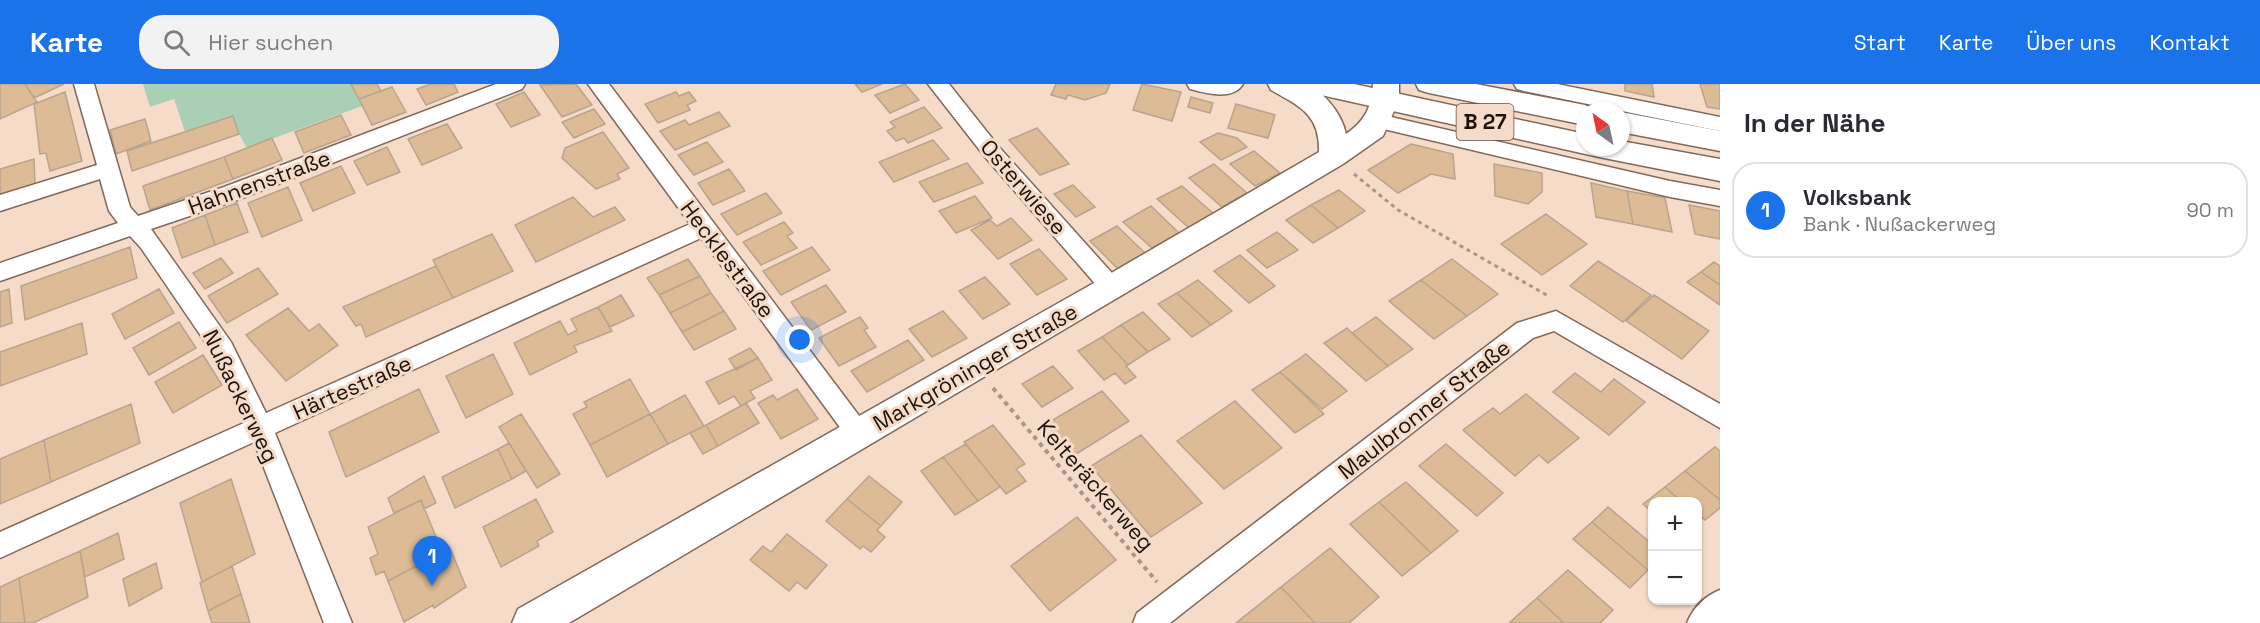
<!DOCTYPE html>
<html lang="de">
<meta charset="utf-8">
<style>
body{margin:0;font-family:"Space Grotesk",sans-serif;background:#f2f2f3;color:#2b2b33}
.controls{position:absolute;right:18px;bottom:18px;display:grid;overflow:hidden;border-radius:12px;box-shadow:0 2px 4px #0004}
.controls button{width:54px;height:54px;display:grid;place-items:center;padding:0;border:0;border-bottom:2px solid #e1e1e2;background:#fff;color:#2b2b33;font:30px sans-serif}
.compass{position:absolute;left:1576px;top:18px;width:54px;height:54px;border-radius:50%;background:#fff;box-shadow:0 2px 4px #0004;rotate:327deg}
.you{position:absolute;left:800px;top:256px;width:21px;height:21px;margin:-15px;border:4px solid #fff;border-radius:50%;background:#1a73e8;box-shadow:0 0 0 9px #1a73e833}
.badge{display:grid;place-items:center;width:39px;height:39px;border-radius:50%;background:#1a73e8;color:#fff;font-size:20px;font-weight:700}
.pin{position:absolute;translate:-50% -50px;filter:drop-shadow(0 2px 3px #0008)}
.pin::after{content:'';position:absolute;top:32px;width:21px;height:18px;background:inherit;clip-path:polygon(0 0,100% 0,50% 100%)}
.list{margin:0;padding:0;list-style:none}
h2{display:flex;justify-content:space-between;align-items:center;height:78px;margin:0;padding:0 24px;font-size:26px}
h2 small{font-size:20px;font-weight:400;color:#7c7c81}
.list li{display:grid;grid-template-columns:39px 1fr auto;gap:18px;align-items:center;box-sizing:border-box;height:96px;margin:0 12px 12px;padding:0 12px;border:2px solid #e1e1e2;border-radius:24px}
.list b{display:block;font-size:22px;white-space:nowrap}
.list p{margin:0;font-size:20px;white-space:nowrap;color:#7c7c81}
.list em{font-size:20px;font-style:normal;color:#7c7c81}
.icon{flex:none;width:33px;height:33px;fill:none;stroke:currentColor;stroke-width:2;stroke-linecap:round;stroke-linejoin:round}
.map{position:relative;flex:none;width:1720px;height:539px;overflow:hidden}
header{display:flex;align-items:center;gap:36px;box-sizing:border-box;height:84px;padding:0 30px;background:#1a73e8;color:#fff}
header strong{font-size:28px}
nav{display:flex;gap:33px;margin-inline-start:auto;font-size:21px}
.search{width:420px;height:54px;background:#f2f2f3;display:flex;align-items:center;gap:15px;box-sizing:border-box;padding:0 21px;border-radius:24px;color:#7c7c81;font-size:22px}
main{display:flex}
aside{flex:1;background:#fff}
.map>svg:first-child{display:block}
</style>
<header>
<strong>Karte</strong>
<div class="search"><svg class="icon" aria-label="search" viewBox="0 0 24 24"><circle cx="10" cy="10" r="6"/><path d="M15 15l6 6"/></svg>Hier suchen</div>
<nav><a>Start</a><a>Karte</a><a>Über uns</a><a>Kontakt</a></nav>
</header>
<main>
<div class="map">
<svg width="1720" height="539" viewBox="0 0 1720 539">
<rect width="100%" height="100%" fill="#f6dbc9"/>
<path fill="#aacfb4" d="M143 0H351L362 22 247 64 239 50 233 32 185 48 174 15 150 23Z"/>
<path fill="#dcbb96" stroke="#b8a48e" stroke-width="1.5" d="M0 0H25L37 18 0 35Z
M25 0H64L34 14Z
M351 0H377L381 7 359 15Z
M431 0H454L458 8 426 21 417 5Z
M576 0 592 21 562 33 540 1Z
M855 0H882L862 8Z
M905 0 919 16 890 29 875 11Z
M1056 0H1110L1106 9 1085 16 1068 11 1066 15 1051 11Z
M1142 0 1181 8 1172 37 1133 26Z
M1625 0H1652L1654 13 1625 7Z
M1700 0H1720V25L1707 23Z
M392 3 406 28 372 41 359 15Z
M65 8 82 77 50 87 46 69 40 70 34 20Z
M524 8 540 31 511 43 496 20Z
M676 8 679 12 689 8 696 17 687 21 690 26 658 39 645 20Z
M1191 13 1213 19 1210 29 1188 23Z
M1236 20 1275 31 1268 54 1228 44Z
M924 23 942 44 908 59 904 54 896 57 887 47 895 43 890 38Z
M594 25 605 40 574 54 562 38Z
M719 28 730 42 675 66 660 47 685 36 689 41Z
M341 31 351 51 304 69 295 48Z
M233 32 239 50 132 87 127 67Z
M145 35 151 57 116 70 110 46Z
M447 40 462 64 422 81 408 55Z
M1037 44 1069 80 1040 91 1009 56Z
M603 48 629 84 617 90 620 95 596 105 562 74 565 64Z
M1218 49 1237 54 1247 63 1221 76 1200 58Z
M272 54 282 76 233 95 224 73Z
M933 56 949 75 894 98 879 78Z
M707 58 723 78 694 91 678 71Z
M1411 60 1453 70 1455 95 1431 90 1398 109 1368 86Z
M387 63 400 88 367 101 354 77Z
M1254 67 1280 89 1255 102 1230 80Z
M224 73 233 95 150 126 143 102Z
M34 75 35 100 0 110V85Z
M967 79 983 99 934 118 919 98Z
M1214 80 1247 109 1222 123 1189 94Z
M1494 80 1542 89V108L1528 120 1495 112Z
M341 82 355 109 313 127 300 99Z
M729 85 745 107 713 121 698 99Z
M1591 99 1627 107 1633 140 1596 133Z
M1073 101 1095 123 1076 133 1054 110Z
M1182 102 1214 130 1189 144 1157 115Z
M288 103 302 136 262 153 248 119Z
M1339 106 1365 127 1338 144 1311 121Z
M1627 107 1665 114 1672 148 1633 140Z
M766 109 782 129 737 151 721 130Z
M975 112 992 134 956 149 939 127Z
M573 113 593 133 615 123 625 136 536 178 515 141Z
M237 119 248 148 215 161 205 131Z
M1311 121 1338 144 1313 159 1286 136Z
M1689 121 1720 127V155L1695 150Z
M1151 122 1179 149 1152 164 1123 138Z
M1546 130 1587 160 1542 191 1501 160Z
M205 131 215 161 182 174 172 144Z
M1011 134 1032 156 998 175 971 146 990 136 997 142Z
M784 138 793 149 787 152 797 164 761 181 743 158Z
M1117 142 1145 169 1118 185 1090 157Z
M1277 148 1298 166 1267 184 1247 166Z
M492 150 513 187 453 214 433 176Z
M130 163 137 194 25 236 21 202Z
M812 163 830 186 781 211 763 187Z
M1039 165 1067 195 1037 211 1010 180Z
M1240 171 1275 202 1249 219 1214 187Z
M221 174 233 189 205 205 193 189Z
M688 175 700 192 659 211 647 194Z
M1452 175 1498 210 1467 232 1421 196Z
M1598 177 1651 211 1623 238 1570 202Z
M1714 178 1720 182V201L1701 188Z
M436 182 453 214 366 253 361 240 356 242 343 223Z
M258 184 278 210 227 239 208 212Z
M1701 188 1720 201V221L1687 198Z
M700 192 711 209 670 229 659 211Z
M985 193 1010 220 983 235 959 207Z
M1198 196 1232 227 1211 241 1177 209Z
M1421 196 1467 232 1434 255 1389 217Z
M826 201 846 228 811 246 791 218Z
M9 205 12 239 0 243V208Z
M159 205 174 229 125 255 112 230Z
M711 209 724 227 682 248 670 229Z
M1177 209 1211 241 1192 253 1158 220Z
M621 211 634 232 610 243 598 223Z
M1654 211 1709 247 1682 275 1626 237Z
M598 223 612 247 574 262 577 268 530 291 514 259 560 237 568 251 577 246 571 235Z
M288 224 309 247 319 240 338 261 286 297 246 251Z
M724 227 736 245 694 266 682 248Z
M943 227 967 254 932 273 909 245Z
M1143 228 1170 255 1148 268 1121 241Z
M860 233 868 244 864 246 876 263 839 282 819 254Z
M1376 233 1413 265 1388 282 1352 249Z
M179 238 196 264 149 291 133 264Z
M82 239 87 270 0 302V268Z
M1121 241 1148 268 1128 281 1102 253Z
M1347 244 1388 282 1366 297 1324 259Z
M1102 253 1128 281 1126 282 1136 293 1125 300 1115 289 1104 296 1078 267Z
M908 256 924 276 867 308 851 287Z
M750 264 758 274 736 286 729 275Z
M493 270 513 310 466 334 446 292Z
M1306 270 1347 307 1322 325 1280 288Z
M203 271 222 301 173 329 155 298Z
M758 274 772 296 750 307 755 314 741 322 734 312 719 320 706 298Z
M1053 282 1073 304 1042 323 1022 300Z
M1280 288 1324 330 1295 349 1252 306Z
M1575 289 1601 308 1614 295 1645 318 1609 351 1553 308Z
M630 295 650 330 590 361 573 330 587 323 584 318Z
M419 305 439 348 346 393 329 348Z
M797 305 818 335 781 355 758 319 773 311 777 316Z
M1102 307 1129 337 1073 372 1046 340Z
M1526 310 1579 354 1548 379 1539 371 1515 392 1463 346 1493 324 1500 330Z
M685 311 704 342 668 360 650 330Z
M1235 317 1282 364 1224 405 1177 357Z
M746 319 759 339 718 362 706 341Z
M131 320 140 359 51 398 44 356Z
M521 330 560 390 537 404 499 343Z
M650 330 668 360 607 393 590 361Z
M706 341 718 362 703 370 690 349Z
M993 341 1025 380 1016 385 1026 397 1006 410 964 358Z
M1141 351 1202 419 1151 453 1091 382Z
M44 356 51 398 0 420V375Z
M509 359 526 387 512 395 498 365Z
M966 360 1000 403 978 417 943 373Z
M1446 360 1503 409 1477 432 1419 382Z
M1715 363 1720 367V416L1685 387Z
M498 365 512 395 455 424 442 393Z
M943 373 978 417 955 431 921 387Z
M1685 387 1720 416V424L1705 436 1698 430V418H1682L1665 403Z
M424 392 436 419 424 425 421 416 394 429 388 414Z
M869 392 902 418 881 442 847 415Z
M231 395 255 470 202 498 180 419Z
M1406 398 1458 447 1431 469 1379 418Z
M1665 403 1682 418H1652V428L1643 420Z
M536 415 553 448 537 457 539 462 501 483 483 443Z
M847 415 881 442 877 446 885 453 871 468 863 462 860 465 826 437Z
M421 416 442 468 388 497 384 487 376 491 370 474 378 470 368 443Z
M1379 418 1431 469 1402 492 1350 440Z
M1608 423 1652 460V482L1648 486 1592 438Z
M1077 433 1116 476 1050 527 1011 482Z
M1592 438 1648 486 1630 504 1573 455Z
M118 449 124 475 85 493 80 467Z
M787 450 827 481 806 505 797 498 789 507 750 476 763 462 771 468Z
M450 464 466 503 434 524 433 521 404 538 388 497Z
M1330 464 1379 513 1349 539H1315L1281 503Z
M80 467 88 513 33 539H25L19 494Z
M156 479 162 504 129 522 123 495Z
M232 482 241 510 208 527 200 499Z
M1568 486 1613 526 1600 539H1564L1537 514Z
M19 494 25 539H0V503Z
M1281 503 1315 539H1236Z
M241 510 250 539H212L208 527Z
M1537 514 1564 539H1509Z"/>
<g fill="none" stroke-linecap="round" stroke-linejoin="round">
<g stroke="#81695a" stroke-width="3">
<path id="street" d="M74 0H94L130 123 138 132 224 103 496 0H525L522 5 240 115 151 145 231 258 266 329 690 140 588 0H609L872 349 868 357 859 360 850 357 701 154 275 349 352 539H324L254 358 0 474V448L246 338 214 271 141 164 130 152 0 197V179L118 139 109 127 100 95 0 127V111L97 81Z
M928 0H949L999 63 1120 198 1123 204 1120 210 1112 213 1104 210 985 73Z
M1187 0H1243C1233 17 1205 9 1190 5Z
M1514 0H1557L1720 33V47L1524 7 1517 5Z
M1378 30 1670 97 1720 106V122L1670 113 1371 42 1368 37 1371 32Z
M1556 227 1720 320V344L1554 247 1533 254 1170 539H1133L1137 529 1517 239Z
M1720 506V539H1687C1693 524 1705 512 1720 506Z"/>
</g>
<g stroke="#81695a" stroke-width="3">
<path id="secondary" d="M1268 0C1278 0 1290 0 1301 0 1322 3 1342 30 1346 50 1366 36 1371 24 1373 0H1399V16L1383 52 1343 80 569 539H512L518 525 1101 195 1319 68C1320 31 1301 23 1271 6Z"/>
</g>
<g stroke="#81695a" stroke-width="3">
<path id="primary" d="M1299 0H1354L1585 50V63H1621V57L1720 75V97L1599 73 1312 9 1302 6Z
M1416 0H1476L1585 21 1596 27H1585V41L1429 9 1419 6Z
M1621 28 1720 47V67L1621 48Z"/>
</g>
<path stroke="#aa9588" stroke-width="3" stroke-dasharray="4 4" stroke-linecap="butt" d="M1354 90 1398 126 1550 213"/>
<path stroke="#aa9588" stroke-width="4" stroke-dasharray="4.5 4.5" stroke-linecap="butt" d="M993 304 1157 498"/>
<use href="#street" fill="#fff" fill-rule="evenodd"/>
<use href="#secondary" fill="#fff" fill-rule="evenodd"/>
<use href="#primary" fill="#fff" fill-rule="evenodd"/>
</g>
<g text-anchor="middle" stroke-width="6" stroke-linejoin="round" paint-order="stroke">
<rect fill="#f6dbc9" stroke="#5e4f45" stroke-width="1.5" x="1456.5" y="20" width="57" height="36" rx="4.5"/>
<g font-size="21" font-weight="bold" fill="#1d130d">
<text x="1485" y="45">B 27</text>
</g>
<g font-size="22" fill="#1d130d" stroke="#f6dbc9">
<text transform="translate(259 98) rotate(-20)" y="8">Hahnenstraße</text>
<text transform="translate(1024 103) rotate(49)" y="8">Osterwiese</text>
<text transform="translate(728 175) rotate(53)" y="8">Hecklestraße</text>
<text transform="translate(975 283) rotate(-30)" y="8">Markgröninger Straße</text>
<text transform="translate(352 303) rotate(-24)" y="8">Härtestraße</text>
<text transform="translate(241 312) rotate(64)" y="8">Nußackerweg</text>
<text transform="translate(1424 325) rotate(-38)" y="8">Maulbronner Straße</text>
<text transform="translate(1096 401) rotate(49)" y="8">Kelteräckerweg</text>
</g>
</g>
</svg>
<div class="controls">
<button>+</button>
<button>−</button>
</div>
<svg class="compass" viewBox="-18 -18 36 36"><path d="M0-13l5 13h-10z" fill="#e53935"/><path d="M0 13l5-13h-10z" fill="#7c7c81"/></svg>
<div class="you"></div>
<div class="pin badge" style="left:432px;top:502px">1</div>
</div>
<aside>
<h2>In der Nähe<small></small></h2>
<ul class="list">
<li><span class="badge">1</span><div><b>Volksbank</b><p>Bank · Nußackerweg</p></div><em>90 m</em></li>
</ul>
</aside>
</main>
